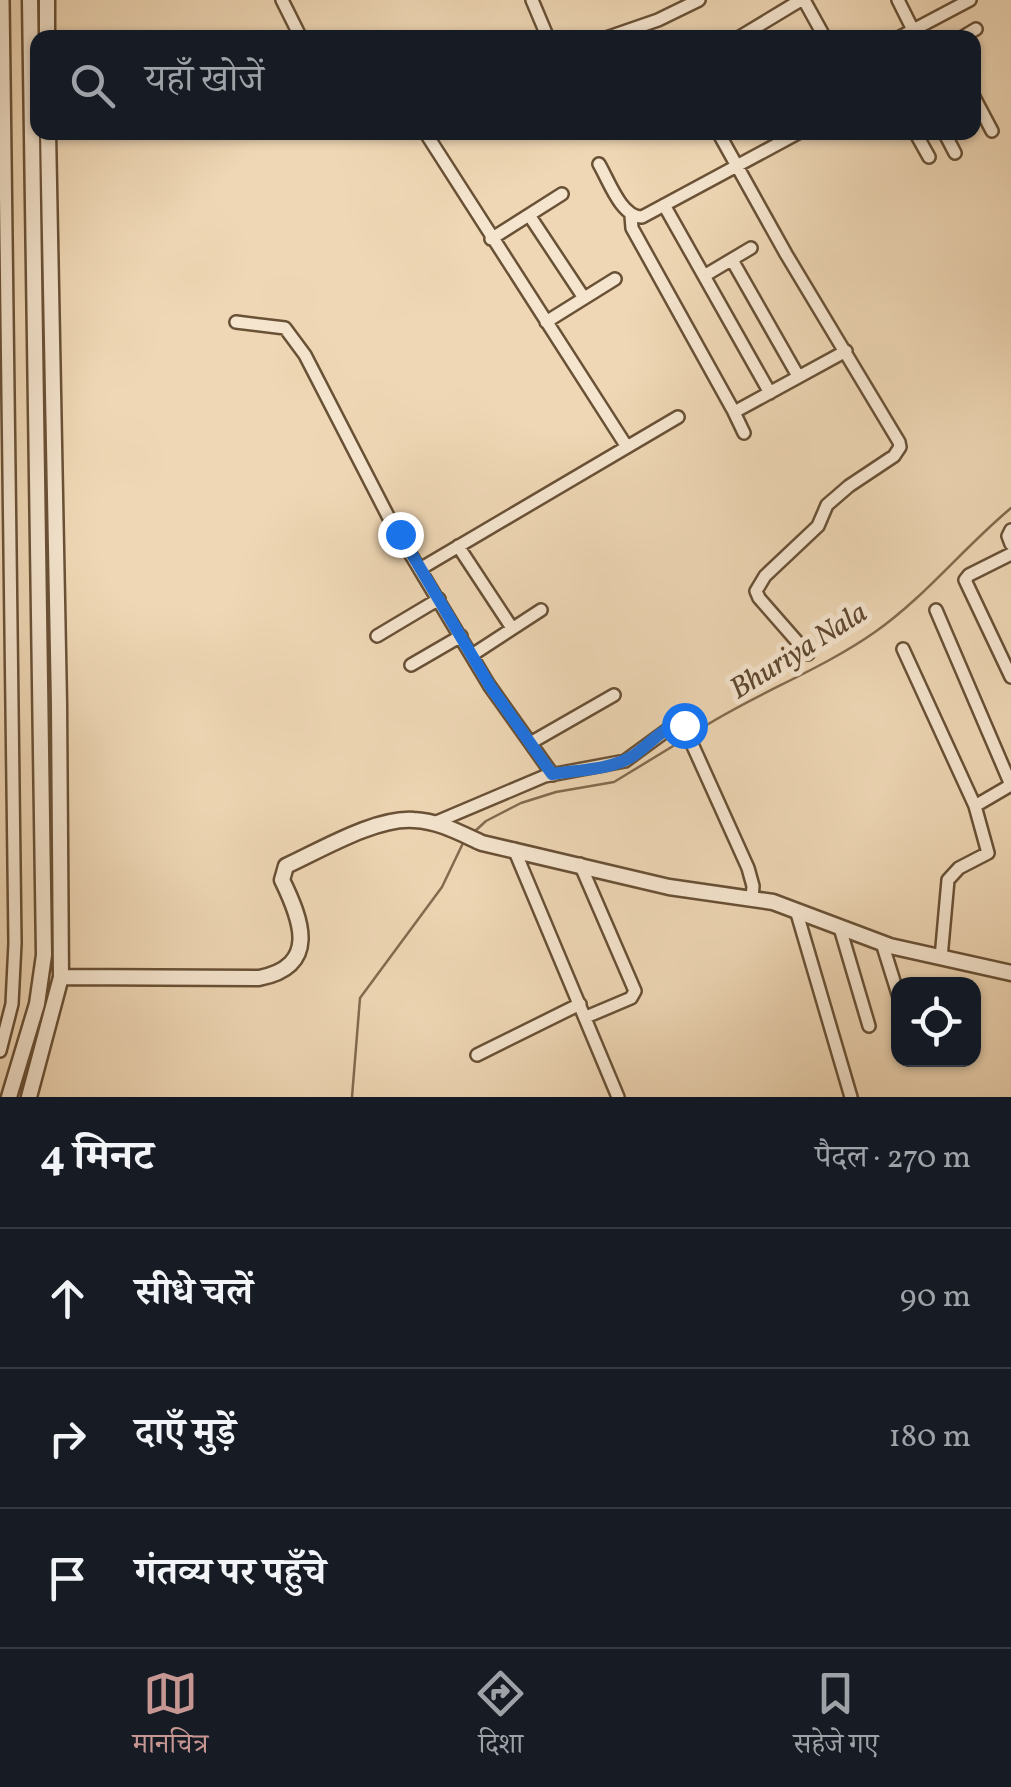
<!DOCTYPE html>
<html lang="hi">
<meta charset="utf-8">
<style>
body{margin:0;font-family:Vollkorn,"Noto Serif Devanagari",serif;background:#242831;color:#f1f3f6}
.controls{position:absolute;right:30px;bottom:30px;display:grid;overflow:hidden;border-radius:20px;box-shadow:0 2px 8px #0004}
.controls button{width:90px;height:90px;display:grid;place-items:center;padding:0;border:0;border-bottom:2px solid #363941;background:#171b24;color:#f1f3f6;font:50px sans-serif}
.stop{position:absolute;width:30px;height:30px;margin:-22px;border:8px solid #1a73e8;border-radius:50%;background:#fff}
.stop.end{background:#1a73e8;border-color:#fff;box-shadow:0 2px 10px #0008}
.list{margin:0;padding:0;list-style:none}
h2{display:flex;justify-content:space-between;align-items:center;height:130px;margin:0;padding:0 40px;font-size:42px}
h2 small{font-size:32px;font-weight:400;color:#9ea1a6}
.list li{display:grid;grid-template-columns:65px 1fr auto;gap:30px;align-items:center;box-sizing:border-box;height:140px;padding:0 40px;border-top:2px solid #363941}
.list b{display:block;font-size:38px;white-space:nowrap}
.list em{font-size:32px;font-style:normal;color:#9ea1a6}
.icon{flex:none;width:55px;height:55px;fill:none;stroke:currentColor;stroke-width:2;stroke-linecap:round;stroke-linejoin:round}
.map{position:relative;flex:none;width:1011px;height:1097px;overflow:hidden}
.search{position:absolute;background:#171b24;box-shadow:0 2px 8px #0004;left:30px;right:30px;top:30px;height:110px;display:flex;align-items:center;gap:25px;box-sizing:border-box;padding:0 35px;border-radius:20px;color:#9ea1a6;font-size:38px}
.sheet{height:550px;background:#171b24}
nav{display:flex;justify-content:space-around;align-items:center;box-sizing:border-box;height:140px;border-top:2px solid #363941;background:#171b24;font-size:28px;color:#9ea1a6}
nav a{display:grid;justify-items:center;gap:5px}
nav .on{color:#c59692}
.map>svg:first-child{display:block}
</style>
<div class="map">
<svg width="1011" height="1097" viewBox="0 0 1011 1097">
<rect width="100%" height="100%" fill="#efd7b5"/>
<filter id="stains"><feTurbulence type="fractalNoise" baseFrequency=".002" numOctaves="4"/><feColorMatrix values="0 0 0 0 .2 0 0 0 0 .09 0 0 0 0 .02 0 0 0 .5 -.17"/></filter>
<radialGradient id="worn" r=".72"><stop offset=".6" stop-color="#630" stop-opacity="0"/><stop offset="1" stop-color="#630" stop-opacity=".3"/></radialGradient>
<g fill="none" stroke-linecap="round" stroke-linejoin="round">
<path stroke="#836b4f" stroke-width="2.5" d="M694 733C751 695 818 672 875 632 925 597 964 547 1011 508
M474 832 486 821 521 803 556 792 614 782 683 740
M352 1097 360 998 442 887 464 841"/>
<g stroke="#695136" stroke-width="16">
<path id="minor" d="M282 0 301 38
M532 0 548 38
M804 0 825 38
M898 0 913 30
M606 38 658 20 699 0
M738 38 801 0
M898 38 970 0
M961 38 976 29
M974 97 992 131
M358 132H369
M425 132 627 447
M718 132 786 254 899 442 900 447 894 456 849 486 827 505 818 526 765 576 756 591 759 598 808 654
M915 132 929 157
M944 132 955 153
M599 164C609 181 621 217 642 217L800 132
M664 205 770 393
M529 215 584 298
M631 216 632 228 733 410H738L846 351
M491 239 562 194
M732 260 798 376
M704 276 751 248
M236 322 285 328 305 355 390 520 489 685 553 775
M546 322 615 279
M733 410 744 433
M1011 530 1008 536 1011 544
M458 546 512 628
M1011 554 969 575 965 580 1011 677
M420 569 678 417
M936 610 1011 785
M377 636 439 599
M903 649 975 806
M472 655 541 610
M411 665 461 636
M532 742 614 695
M434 823 545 776 625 761 670 728 683 724 748 868 753 886 752 899
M514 849 618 1097
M580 864 635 991 631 998 586 1017
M796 910 851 1097
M840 928 869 1026
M882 943 898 994
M941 958 948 880 959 868 988 853 975 806 1011 785
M0 1051 12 1004 15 943 3 0
M477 1055 580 1004"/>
</g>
<g stroke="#695136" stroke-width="19">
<path id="tertiary" d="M47 0V38
M61 977 259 978C319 966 302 921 282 880L286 866C321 850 376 817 414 820 439 821 460 833 482 843L669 887 773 902 890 946 1011 973
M9 1097 37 1004 44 955 30 0
M29 1097 61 977 59 704 48 132"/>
</g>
<use href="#minor" stroke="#f5e5cf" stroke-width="11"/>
<use href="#tertiary" stroke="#f5e5cf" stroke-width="14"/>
</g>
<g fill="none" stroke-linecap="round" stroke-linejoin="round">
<path stroke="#1a73e8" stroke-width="12" d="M400 534 490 686 552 774C578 770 609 770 631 757 648 747 665 723 684 725"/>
</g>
<g text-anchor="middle" stroke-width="10" stroke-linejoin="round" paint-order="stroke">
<g font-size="30" font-style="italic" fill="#5f472e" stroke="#f5e5cf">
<text transform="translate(798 650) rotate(-32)" y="10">Bhuriya Nala</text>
</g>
</g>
<rect width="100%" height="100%" filter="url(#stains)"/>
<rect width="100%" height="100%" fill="url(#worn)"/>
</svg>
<div class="controls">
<button><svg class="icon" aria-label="locate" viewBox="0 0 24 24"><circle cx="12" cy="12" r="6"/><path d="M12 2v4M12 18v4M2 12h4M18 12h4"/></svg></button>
</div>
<div class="stop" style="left:684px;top:725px"></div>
<div class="stop end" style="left:400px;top:534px"></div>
<div class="search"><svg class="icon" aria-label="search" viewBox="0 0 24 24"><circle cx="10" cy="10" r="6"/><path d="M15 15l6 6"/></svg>यहाँ खोजें</div>
</div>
<section class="sheet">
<h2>4 मिनट<small>पैदल · 270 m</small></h2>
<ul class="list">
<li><svg class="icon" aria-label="ahead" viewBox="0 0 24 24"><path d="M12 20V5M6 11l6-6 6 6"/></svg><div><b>सीधे चलें</b></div><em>90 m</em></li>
<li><svg class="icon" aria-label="right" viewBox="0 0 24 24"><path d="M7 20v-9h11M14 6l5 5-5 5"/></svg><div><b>दाएँ मुड़ें</b></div><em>180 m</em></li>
<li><svg class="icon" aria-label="arrive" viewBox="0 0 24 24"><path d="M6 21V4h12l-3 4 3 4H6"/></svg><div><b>गंतव्य पर पहुँचे</b></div></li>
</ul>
</section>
<nav>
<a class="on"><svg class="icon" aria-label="map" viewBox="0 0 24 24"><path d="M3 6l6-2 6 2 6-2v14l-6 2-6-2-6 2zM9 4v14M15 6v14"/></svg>मानचित्र</a>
<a><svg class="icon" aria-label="directions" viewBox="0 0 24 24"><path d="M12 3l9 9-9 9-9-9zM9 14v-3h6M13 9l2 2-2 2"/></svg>दिशा</a>
<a><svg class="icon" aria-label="saved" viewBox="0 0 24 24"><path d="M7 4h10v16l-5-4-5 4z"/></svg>सहेजे गए</a>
</nav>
